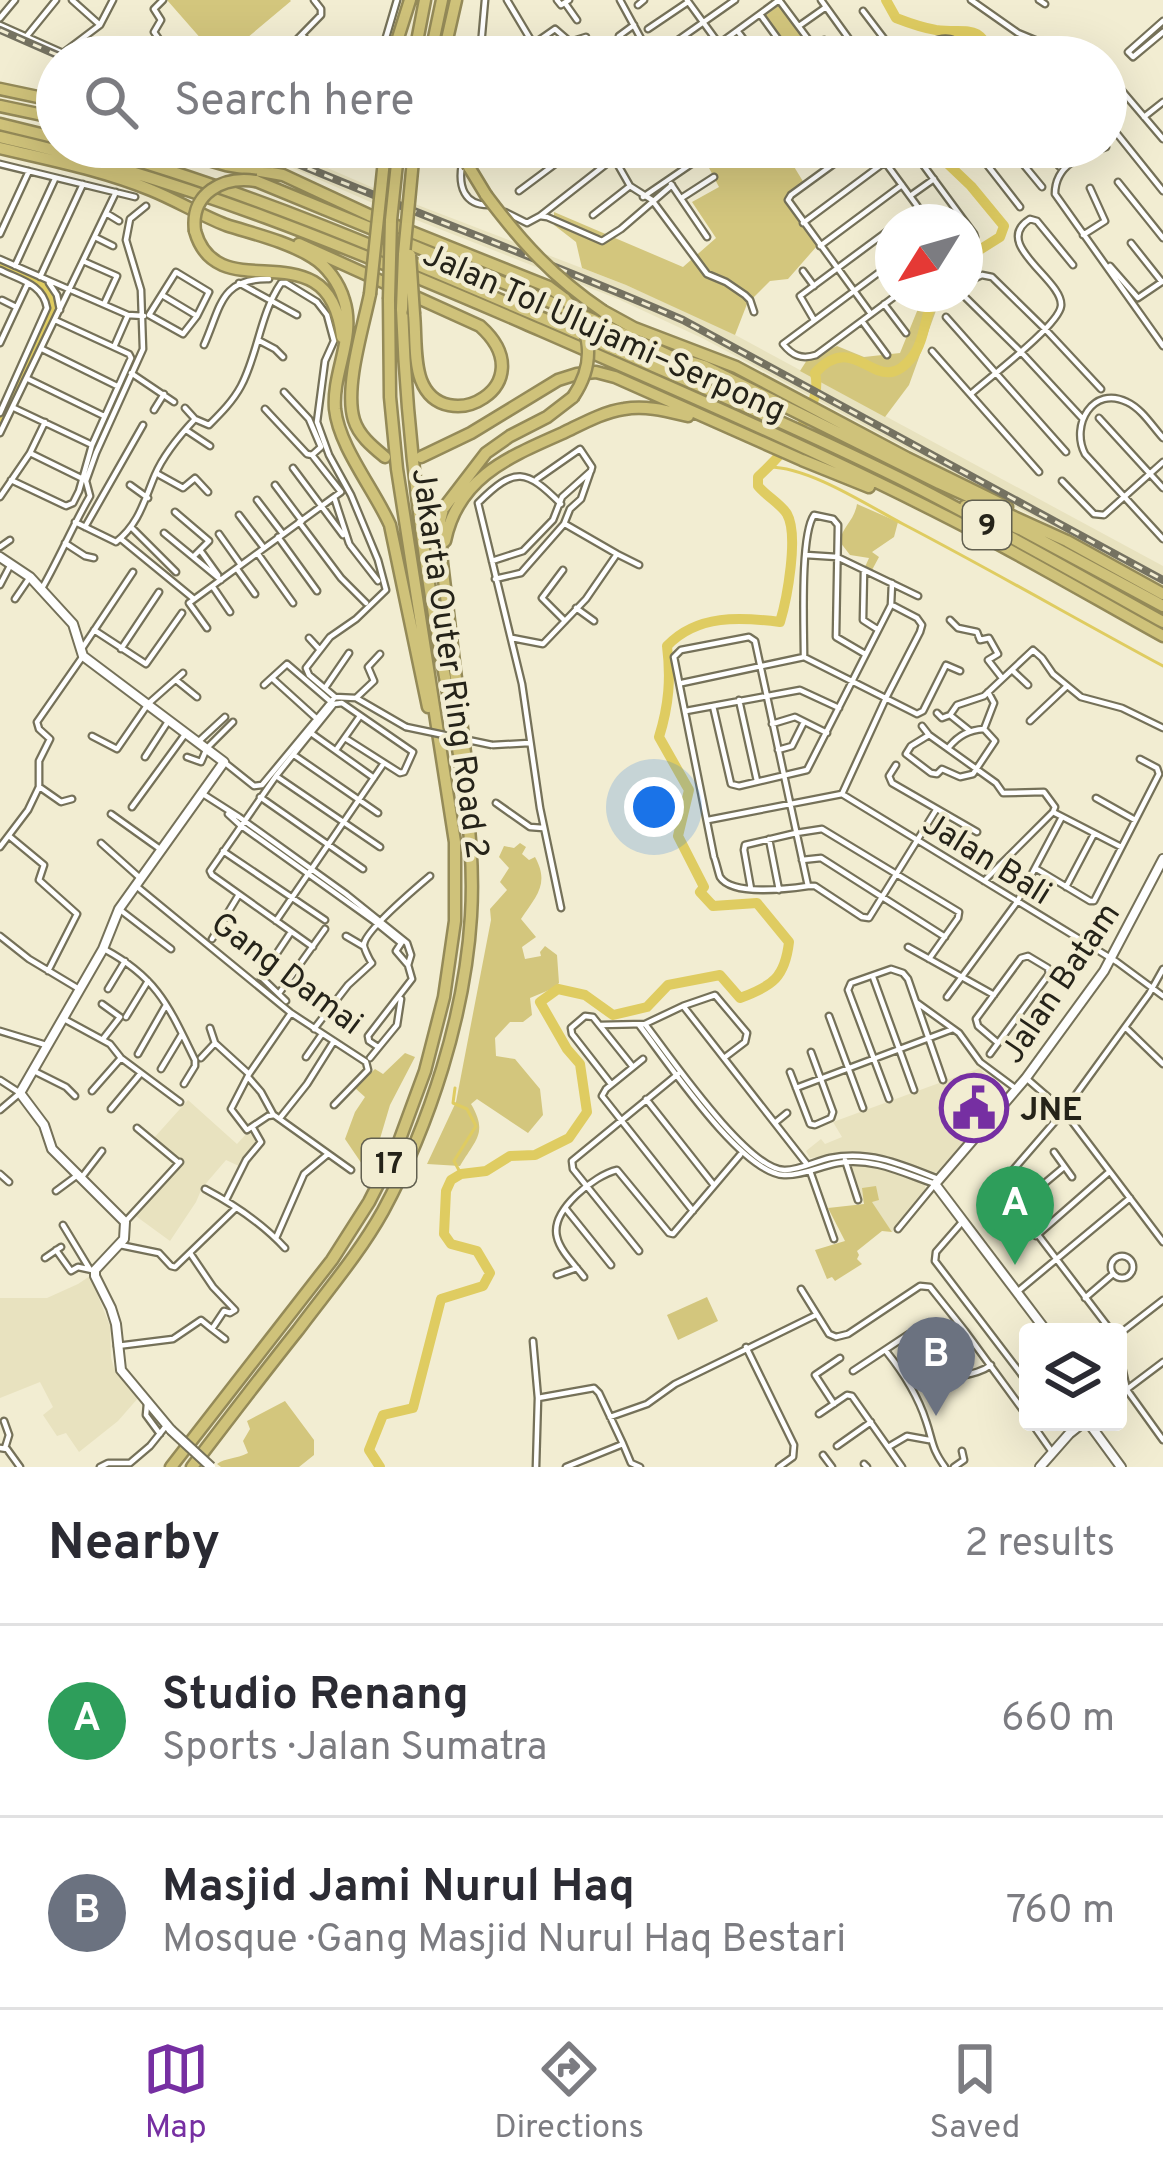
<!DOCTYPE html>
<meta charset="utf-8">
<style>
body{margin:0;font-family:Overpass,sans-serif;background:#f2f2f3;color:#2b2b33}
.controls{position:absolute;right:36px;bottom:36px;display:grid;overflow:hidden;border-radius:12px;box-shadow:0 12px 48px #0002}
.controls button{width:108px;height:108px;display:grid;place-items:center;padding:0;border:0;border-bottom:3px solid #e1e1e2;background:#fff;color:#2b2b33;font:60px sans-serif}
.compass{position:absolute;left:875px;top:204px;width:108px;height:108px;border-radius:50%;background:#fff;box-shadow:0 12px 48px #0002;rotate:233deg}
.you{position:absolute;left:654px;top:807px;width:42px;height:42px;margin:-30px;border:9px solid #fff;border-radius:50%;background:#1a73e8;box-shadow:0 0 0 18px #1a73e833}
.badge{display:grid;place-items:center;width:78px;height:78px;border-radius:50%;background:#762fa2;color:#fff;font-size:39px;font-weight:700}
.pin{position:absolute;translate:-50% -99px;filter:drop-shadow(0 3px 6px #0008)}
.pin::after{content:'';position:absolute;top:63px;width:42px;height:36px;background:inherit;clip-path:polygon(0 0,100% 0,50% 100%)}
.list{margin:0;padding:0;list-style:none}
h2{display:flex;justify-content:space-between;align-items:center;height:156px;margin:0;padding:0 48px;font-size:51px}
h2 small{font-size:39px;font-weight:400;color:#7c7c81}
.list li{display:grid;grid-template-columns:78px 1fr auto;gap:36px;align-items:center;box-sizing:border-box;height:192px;padding:0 48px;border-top:3px solid #e1e1e2}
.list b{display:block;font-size:45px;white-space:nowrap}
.list p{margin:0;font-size:39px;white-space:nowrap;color:#7c7c81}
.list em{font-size:39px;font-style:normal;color:#7c7c81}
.icon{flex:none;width:66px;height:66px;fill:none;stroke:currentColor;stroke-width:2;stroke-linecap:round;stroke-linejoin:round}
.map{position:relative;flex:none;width:1163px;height:1467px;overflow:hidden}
.search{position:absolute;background:#fff;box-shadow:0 12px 48px #0002;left:36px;right:36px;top:36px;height:132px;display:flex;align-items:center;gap:30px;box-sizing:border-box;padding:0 42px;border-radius:66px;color:#7c7c81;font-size:45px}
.sheet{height:540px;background:#fff}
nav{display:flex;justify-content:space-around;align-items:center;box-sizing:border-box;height:168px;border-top:3px solid #e1e1e2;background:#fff;font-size:33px;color:#7c7c81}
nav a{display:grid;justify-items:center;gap:6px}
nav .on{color:#762fa2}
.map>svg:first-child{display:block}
</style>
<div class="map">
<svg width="1163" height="1467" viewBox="0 0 1163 1467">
<rect width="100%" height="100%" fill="#f2edd2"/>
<path fill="#e8e2bf" d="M245 147H279L376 189 626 285 715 324 1163 566V586L704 339 618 299 368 201Z
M980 1068 993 1083 1003 1089 1005 1095 937 1172 928 1173 900 1160 885 1157 847 1153 810 1158 806 1151 821 1139 825 1144 842 1137 833 1122Z
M188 1100 237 1144 248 1132 261 1142 241 1167 226 1160 202 1188 196 1202 170 1241 133 1214 178 1162 153 1139Z
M856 1163 902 1172 925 1185V1193L892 1232 872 1203 864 1204 851 1164Z
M90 1276 110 1326 111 1358 114 1368 139 1397 118 1421 79 1452 66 1433 57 1436 43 1415 53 1407 40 1382 0 1398V1298H47L78 1284Z"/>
<path fill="#d3c67d" d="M167 0H290L291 1 241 43 253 57H217Z
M779 5 809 46 795 56 765 16Z
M698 147H717L723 152 730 147H782L804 183 785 200 817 246 788 279 770 281 747 304 735 335 626 285 582 268 576 242 554 225V212L683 267 716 238 692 202 719 187Z
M924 294H942L909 385 885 417 800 371 807 360 837 346 864 357 900 353Z
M857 504 898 522 894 537 872 552 879 557 872 570 865 567 869 558 850 555 840 542C842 526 854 522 857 504Z
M520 843 526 847 522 854 529 860 535 857C550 884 536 896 521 919L536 937 522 947 525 959 541 956 540 952 545 946 557 955 559 983 554 988 530 998 532 1015 523 1022H510L495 1038 496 1056 515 1059 540 1089 543 1115 528 1133 477 1099 471 1104C488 1133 476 1139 460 1166L427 1164 456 1102 491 920 490 909 507 890 500 882 509 868 499 857 504 846 514 848Z
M405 1053 415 1057 390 1105 379 1142 364 1167 345 1139 355 1112 365 1097 355 1088 375 1069 383 1074Z
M876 1186 879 1200 872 1202 892 1232 882 1231 857 1251 859 1255 857 1259 862 1264 835 1281 832 1277 827 1279 815 1250 845 1241 828 1208 864 1204 862 1188Z
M707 1297 718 1321 678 1340 667 1315Z
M285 1401 314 1440V1455L299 1467H221L217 1464C225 1458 236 1459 248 1453L243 1441 250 1429 247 1421Z"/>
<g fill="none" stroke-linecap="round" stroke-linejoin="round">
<path stroke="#dfcc61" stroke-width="3" d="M769 467C809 467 867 505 903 524 991 570 1076 619 1163 666
M455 1088 453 1103 467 1109 476 1126 454 1161 461 1174"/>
<path stroke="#dfcc61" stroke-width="10" d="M886 0 896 18C909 23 923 28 936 30 969 34 977 22 994 57
M930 147 971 186 1004 226 1000 237 965 259
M0 262C24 274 49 279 52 309L0 419
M380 1467 369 1450 383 1415 413 1408 441 1299 483 1286 490 1273 477 1251 451 1244 444 1234 446 1191 451 1180 461 1174 486 1171 510 1156 535 1155 569 1138 587 1112 580 1064 567 1049 540 1002 558 989 585 995 613 1015 647 1007 668 985 720 975 740 998C773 986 785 977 789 942L757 903 713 906 700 892 704 887 678 836 689 790 659 737C669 705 671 678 667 646 697 614 741 617 780 622 787 599 799 535 787 514 781 504 766 496 758 486V477C783 454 824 408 815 373 858 326 877 404 913 356 925 340 925 313 935 294"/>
<g stroke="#757159" stroke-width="9">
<path id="street" d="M72 0 100 25
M163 0 154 9 161 20 154 32 168 52 186 57
M507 0 541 57
M557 0 561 5 569 0
M620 0 651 57
M687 0 719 44
M821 0 862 57
M971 0 1018 33 1076 57
M1039 0 1045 4
M565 3 577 20
M638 5 644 0
M863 11 898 57
M760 14 791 57
M0 18 15 0
M1163 21 1128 52 1133 57 1163 32
M0 25 63 53 100 25 113 0
M799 26 826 7
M648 29 688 2
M739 33 757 57
M302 35 321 57
M619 36 634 25
M26 37 56 0
M923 44C948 36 954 35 970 57
M661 52 735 0
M280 57 321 15V9L314 0
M377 57 382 51 397 0
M480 57 485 0
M515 57 555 29 570 42 586 37
M701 57 779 0 814 47
M800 57 824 40
M907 57 923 44 933 57
M1106 72 1163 139
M1144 117 1163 102
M1106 120 1163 191
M488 147 500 155
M630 147 614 158 630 186 652 200 707 274 726 282 745 295 750 300 754 312
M785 147 791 156 804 147
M857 147 791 195 788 200 871 314
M874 147 929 222
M910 147 974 234 975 237 965 244
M1000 147 985 162 1020 207
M1009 147 1042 187
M1044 147 1059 166
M1106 147C1081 155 1055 165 1055 194L1163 346
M670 153 678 147
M0 164 135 197
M462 164C458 186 464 206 490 205
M1118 182 1163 238
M671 184 707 237
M519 191 578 147
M910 196 934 179
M643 197 703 156 699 147
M683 197 714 177
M505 212 527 223 540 216 547 217 602 241 621 229 672 185
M106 213 119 221
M593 215 630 186
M540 216 614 158 606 147
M900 222 919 208
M803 223 885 162
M0 234 29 171
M1083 235 1105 221 1090 188
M97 238 113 246
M1131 243 1162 282
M820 246 902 185
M0 259 128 315 144 316
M83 261 117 276 105 302
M893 262 783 344C792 355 801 360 816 355L898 294
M15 266 55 179
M1110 266 1138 298 1163 281
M0 270C20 280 43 284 47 308L0 413
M803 271 814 286
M176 272 209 292 197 316 183 334 149 315Z
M40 277 83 184
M49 283 57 295 60 310
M239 283 297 315
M965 283 982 275 992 277 1046 330 1101 389
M911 294 916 302
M962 294 1020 351 1082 418
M162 295 197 316
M2 300 16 307
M949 301 955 294
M884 304 906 333
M946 317 1066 452
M814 320 800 296 893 227
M862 321 887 355
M258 340 275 349 283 357
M0 343 28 283
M204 345C221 307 220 278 269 279
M114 347 128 315
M42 349 117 386
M932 351 1039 472
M131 373 174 402
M28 379 104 416
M284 392 309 419 321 447 312 455
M972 393C990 377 1059 325 1061 306 1064 280 990 244 1030 219L1037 221 1073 265
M14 408 90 444
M185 408 195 419 209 425C221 413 233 401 241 386 258 354 260 314 281 283H286L317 302 327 315 334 341 325 361 317 422 329 455 351 495 378 560 386 590 356 619 330 637 306 668 309 675 335 697
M265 409 307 454 312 455 341 492 334 497 349 543
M154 410 164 394
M1099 418 1163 488
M186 430 210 446
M0 433 116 192
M1163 438C1152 426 1142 409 1127 402 1093 385 1070 425 1085 454L1163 539
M30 453 83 479
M293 468 343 535
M156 473 183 488 195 478 208 492
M11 480 66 506 73 503 79 491 92 445 131 358 129 354 55 320
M1062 481 1094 514 1104 515 1163 462
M130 485 148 498
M275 485 302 521
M0 497 30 453 45 422
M257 500 283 534
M561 504C526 469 515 466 478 503L522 684 540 808 561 908
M175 512 209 541 194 556
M239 515 264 548
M75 522 116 542
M299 522 341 578 366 603
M565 524 617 554
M85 527 143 425
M131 527 176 572
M164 533 221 580
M219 534 241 565
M278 537 317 591
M121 539 194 599
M116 542C139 524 144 501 155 475 163 456 181 434 195 419
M65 543 85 556 94 558
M350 545 378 581
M0 547 10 540
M200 550 218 575
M258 554 293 603
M806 555 837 557 918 596
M492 561 523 551 553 520 562 497 591 471 592 467 580 449 537 479
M237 569 255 594
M563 570 542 598 565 621
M864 570 863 620 877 629
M495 579 521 573 564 524 570 509 581 499 590 473
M0 585 11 564
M213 587 230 612
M41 590C59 559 72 527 90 496L86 481 96 453 143 349 141 290 126 240 130 219 146 206
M15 599 30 577
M576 608 594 621
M950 620 958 628 977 632 980 640 989 638 998 654 988 660 1002 678
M207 628 189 603 334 497
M94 630 146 664 182 613
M749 637 755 641 808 886C788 889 732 896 720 877 719 875 715 858 714 857L674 657 681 650Z
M309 638 320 650
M512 638 543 644 586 599 617 554 639 565
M83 647 133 572
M121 649 159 592
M804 657C804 627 800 535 814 515L833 519 838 525 836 637 865 654
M1012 670 1028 685
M273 679 316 718
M176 680 197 697
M682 683 804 657 917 714 923 711 946 665 960 671
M264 685 287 664 330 701
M325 688 349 653
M356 698 374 681 368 667 380 654
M739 700 757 781
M713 706 731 784 739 786 807 770 891 605 892 583
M686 711 800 690 839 708
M937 713 942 718 950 715 970 731
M950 715 957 705 984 696 1033 650 1042 658 1053 674 1081 697 1122 708 1163 728
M1030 721 1067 686
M772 724 795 717 827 733
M922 726 929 735 996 783 1003 793 1044 792 1055 807 1053 812
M984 729 994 703 988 692
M311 733 374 778
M929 735 911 746 906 754 931 773 937 774 942 769 960 777 973 774 995 741 984 729C969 730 959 735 949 747
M92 736 117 749 148 704 183 673
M198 742 225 717
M493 745 529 743
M336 750 360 716
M778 750 792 746 804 722
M294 755 378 813
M145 757 169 720
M187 757 201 762 207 748 233 722
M224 762 254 786 262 785 335 697 356 698 406 727
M896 765 889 776 892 783 977 832
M276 776 380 847
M41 788 61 802 72 799
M203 794 239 817 346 894 407 943 411 955 408 965 412 979 368 1036 369 1041 378 1047
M842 794 1117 962 1163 996
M842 794 886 698 920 632 922 625 917 618 894 606
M260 797 363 869
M1096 798 1135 820
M496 803 530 827 543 828
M132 807 186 733
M111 814 160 849
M228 814 240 825 374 921 401 943
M708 820 842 794
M9 836 44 865 39 880 77 914 48 971
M769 839 779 890
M101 843 140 878
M0 847 28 810 39 787V761L50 739 39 729 37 722 83 656
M223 851 325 920
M802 860 821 858 945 937
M1035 868 1090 901H1094L1159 774 1157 768 1140 759
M984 881 1053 812 1121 847
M135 885 291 1013 366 1062 368 1070 334 1105
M808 886H815L862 917 869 918 936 810
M1066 887 1094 834
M751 889 744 850 745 845 796 833 822 829 959 912 958 918 929 959
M119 909 171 949
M276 921 384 763
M0 936 29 959 79 989
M346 936 363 946
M212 939 238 896
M402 942 396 951 408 965
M313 947 212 875 210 871 276 776 334 704 342 703 413 752 404 772 400 773 345 738
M908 947 994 995
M104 949C158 978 169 1007 195 1060V1066L184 1084
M873 977 914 1090
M108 989 125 961
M280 992 325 929
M947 997 1017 902 1062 817
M286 1001 261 977 291 932
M916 1002 959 1033 980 1062 1015 1088
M102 1004 120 1017 103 1039
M684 1007 806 1163
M291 1013 249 1074 231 1109 247 1130 268 1116 274 1115 351 1170
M829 1016 863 1108
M126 1017 148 981
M64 1019 110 1044 121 1058 180 1102
M645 1024C669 1055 748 1171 785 1170 800 1170 816 1161 830 1158 870 1150 903 1165 938 1179
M600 1025 645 1024 683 1006 715 995 747 1033 745 1042 724 1058
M639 1025C667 1061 741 1173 784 1175 802 1176 820 1166 838 1163 873 1157 903 1173 935 1184L898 1229
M1125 1027 1163 1064
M210 1028 215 1043 249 1074
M314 1029 348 985 372 963C370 961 363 947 364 944 366 930 417 887 430 876
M0 1031 46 1045
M138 1054 166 1005
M990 1054 1049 974 1048 968 1028 956 1021 958 976 1019 978 1026 998 1043
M306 1057 322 1034
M201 1058 215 1043
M370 1058 397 1025 401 999
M643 1059 606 1089 602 1096 693 1211
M161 1069 182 1034
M32 1070 66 1087 75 1096
M790 1072 810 1124 815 1125 831 1118 833 1112 811 1052
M248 1077 261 1092 273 1114
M1026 1078 1064 1111 1163 1242
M0 1080 20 1093 0 1110
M611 1084 572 1034 571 1028 585 1016 593 1017 633 1067
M796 1088 953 1029
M92 1091 121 1058
M646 1099 713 1184
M889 1099 848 990 851 983 891 969 903 973 908 979 943 1080
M111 1109 141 1073
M280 1118 307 1084 334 1041
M776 1122 787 1113
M137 1128 179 1163
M1054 1152 1072 1177
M845 1160 858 1200
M810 1171 834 1239
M0 1174 9 1182
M82 1177 102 1151
M205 1189C233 1204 263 1224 285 1248
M56 1191 79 1174
M226 1200 246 1160 261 1142 253 1128
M1015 1208 1064 1167
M566 1209 611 1265
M963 1221 936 1252 935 1261 1028 1383
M125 1222 180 1162
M63 1225 89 1268
M1036 1236 1109 1172
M276 1238 304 1174 328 1154
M120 1245 159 1253 171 1266 175 1267 236 1208
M56 1250 71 1271 78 1267 92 1270
M639 1251 573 1169 572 1161 678 1074
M1111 1267a11 11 0 1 1 22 0a11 11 0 1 1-22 0Z
M45 1258 61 1247
M557 1275 577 1268
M584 1277C575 1265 560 1251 557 1237 550 1210 595 1175 617 1170L669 1233 673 1234 740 1155
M801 1289 829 1334 836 1337 848 1334 920 1286 930 1287 965 1331 1028 1417
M1017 1292 1130 1198
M1085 1298 1113 1274
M212 1329 225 1339
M1112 1332 1000 1185 1064 1111 1149 994 1163 969
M1118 1335 1163 1300
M533 1341 538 1398 536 1467
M117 1346 173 1339 201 1320 212 1329 224 1311 230 1313 235 1310 213 1287 190 1253
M746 1347 794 1445 793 1457 779 1467
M1118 1348 1127 1390 1163 1440
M886 1351C902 1371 918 1396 926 1421 933 1441 931 1448 945 1467
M853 1371 909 1334 913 1336 943 1381C960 1374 976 1376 991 1365
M1118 1396 1163 1362
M538 1398 594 1388 599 1393 623 1444 566 1467
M147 1404 146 1415 160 1434
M834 1404 815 1375 840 1358
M819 1414 847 1395 852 1396 902 1467
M610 1417 647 1404 675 1384 816 1315
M4 1421 9 1435 5 1448
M1031 1422 1052 1452
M623 1444 631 1463 640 1467
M837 1446 871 1422
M890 1446 907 1436 929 1440
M0 1448 7 1449 20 1467
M823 1455 832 1467
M864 1464 867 1467
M100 1467 108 1463H130L150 1446 166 1426
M954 1467 964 1460 962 1451"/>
</g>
<g stroke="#757159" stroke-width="12">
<path id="secondary" d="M0 557 30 577 73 624 83 656 224 762 119 909 103 949 20 1093 44 1125 52 1149 125 1222 124 1239 95 1270V1276L111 1308 116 1324 121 1370 171 1430
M1047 1332 935 1184 1026 1078 1104 971 1163 859
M1088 1422 1121 1467
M1040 1467 1069 1434 1084 1422"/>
</g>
<g stroke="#948a58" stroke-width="15">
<path id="highway" d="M392 57 410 0
M414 57 425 0
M430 57 442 0
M443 57 456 0
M0 89 57 101
M0 106 57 118
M0 124 57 138
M0 137C182 178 353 249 524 323 666 385 809 447 947 517 1020 554 1091 596 1163 636
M90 147C243 189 387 251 533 314 656 367 779 419 899 478 988 523 1075 573 1163 622
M163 147 226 165 283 175 369 215 549 287 565 299
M0 148C50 160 103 170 151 190 176 200 200 215 226 225 254 234 286 241 312 257 327 266 339 283 344 300 356 337 332 372 335 409 339 447 374 489 390 525L428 707
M469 167 486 195
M256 181 594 320 670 356 704 366 939 483 1067 541 1163 594
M195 231C218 313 329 223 342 337
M299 244 480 326C546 385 444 440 421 380 414 361 416 335 414 314
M370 294C363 328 344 388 354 420 359 436 373 447 385 457
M603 311 634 328 736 367 907 458 1007 507
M421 457 471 433 558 380 577 374 596 372 615 377 802 460 869 487
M965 506 1022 530 1163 606
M445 541C458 477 509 457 563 433 582 424 603 412 624 409 646 405 667 411 688 416
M469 786 442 563 440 521 443 509 486 453 510 436 547 417 573 397
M171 1467 332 1260 369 1202 397 1147 425 1071 444 997 455 921V842L397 469 390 397 389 299
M192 1467C227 1421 262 1375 298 1330 327 1291 359 1254 383 1211 430 1124 465 1015 471 916 477 819 452 722 436 627 418 521 406 416 402 309"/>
</g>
<use href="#street" stroke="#fff" stroke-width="4.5"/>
<use href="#secondary" stroke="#fff" stroke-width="8"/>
<use href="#highway" stroke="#cfc27a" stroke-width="10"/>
<g stroke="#757261" stroke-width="8">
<path id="rail" d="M0 30 62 57
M258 147C399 208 543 259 683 320L1163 580"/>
</g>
<use href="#rail" stroke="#f2edd2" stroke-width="3" stroke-dasharray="9" stroke-linecap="butt"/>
<g stroke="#757159" stroke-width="9" stroke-linecap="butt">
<path id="street-bridge" d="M406 727 492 745"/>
</g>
<g stroke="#757159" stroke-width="12" stroke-linecap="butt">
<path id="secondary-bridge" d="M171 1430 211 1467"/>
</g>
<g stroke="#948a58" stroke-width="15" stroke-linecap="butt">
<path id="highway-bridge" d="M459 147 469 167
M212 153C254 164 303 164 344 147
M486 195C522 243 553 277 603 311
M195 231C190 193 223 176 256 181
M410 255 414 314
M370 294 385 151
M389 299 391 220 398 154
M565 299C592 329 596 363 573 397
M402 309 404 254 413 160"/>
</g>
<use href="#street-bridge" stroke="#fff" stroke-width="4.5"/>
<use href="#secondary-bridge" stroke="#fff" stroke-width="8"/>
<use href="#highway-bridge" stroke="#cfc27a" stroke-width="10"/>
</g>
<defs>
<g id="civic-ring" transform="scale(3.45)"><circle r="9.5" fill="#f2edd2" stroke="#762fa2" stroke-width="1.5"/><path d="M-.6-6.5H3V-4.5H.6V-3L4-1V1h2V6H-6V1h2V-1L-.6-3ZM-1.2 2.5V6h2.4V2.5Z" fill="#762fa2"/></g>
</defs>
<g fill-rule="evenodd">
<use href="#civic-ring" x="974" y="1108"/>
</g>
<g text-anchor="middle" stroke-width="9" stroke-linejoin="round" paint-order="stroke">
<g fill="#f2edd2" stroke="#626050" stroke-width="3">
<rect x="963" y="501" width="48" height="48" rx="9"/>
<rect x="362" y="1139" width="54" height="48" rx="9"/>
</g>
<g font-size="30" font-weight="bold" fill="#252319">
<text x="987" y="535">9</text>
<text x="389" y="1173">17</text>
</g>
<g font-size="33" fill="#252319" stroke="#f2edd2">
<text transform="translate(605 331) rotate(24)" y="12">Jalan Tol Ulujami–Serpong</text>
<text transform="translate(452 663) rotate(82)" y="12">Jakarta Outer Ring Road 2</text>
<text transform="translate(988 857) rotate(32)" y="12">Jalan Bali</text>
<text transform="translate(288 972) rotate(37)" y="12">Gang Damai</text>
<text transform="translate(1059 982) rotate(-56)" y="12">Jalan Batam</text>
</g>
<g font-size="33" font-weight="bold" fill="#252319" stroke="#f2edd2" text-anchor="start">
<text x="1020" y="1120">JNE</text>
</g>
</g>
</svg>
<div class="controls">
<button><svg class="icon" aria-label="layers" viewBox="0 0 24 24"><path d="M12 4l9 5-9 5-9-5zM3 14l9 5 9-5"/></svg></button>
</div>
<svg class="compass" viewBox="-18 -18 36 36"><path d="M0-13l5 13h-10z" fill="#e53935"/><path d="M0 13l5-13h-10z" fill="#7c7c81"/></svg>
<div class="you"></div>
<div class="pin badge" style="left:1015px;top:1265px;background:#2e9e5b">A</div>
<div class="pin badge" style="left:936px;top:1416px;background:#6b7280">B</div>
<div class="search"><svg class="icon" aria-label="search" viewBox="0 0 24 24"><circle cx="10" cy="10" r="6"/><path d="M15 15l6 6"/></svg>Search here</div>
</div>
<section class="sheet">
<h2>Nearby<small>2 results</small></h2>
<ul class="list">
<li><span class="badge" style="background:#2e9e5b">A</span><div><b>Studio Renang</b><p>Sports · Jalan Sumatra</p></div><em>660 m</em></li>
<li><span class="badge" style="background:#6b7280">B</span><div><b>Masjid Jami Nurul Haq</b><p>Mosque · Gang Masjid Nurul Haq Bestari</p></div><em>760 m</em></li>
</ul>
</section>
<nav>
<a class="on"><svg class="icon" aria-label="map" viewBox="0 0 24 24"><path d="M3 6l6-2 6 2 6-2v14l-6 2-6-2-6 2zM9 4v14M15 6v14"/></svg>Map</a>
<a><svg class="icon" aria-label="directions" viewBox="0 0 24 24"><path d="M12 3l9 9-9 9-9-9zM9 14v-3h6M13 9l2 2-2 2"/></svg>Directions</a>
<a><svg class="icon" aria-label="saved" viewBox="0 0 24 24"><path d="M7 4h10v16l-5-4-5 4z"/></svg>Saved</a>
</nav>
